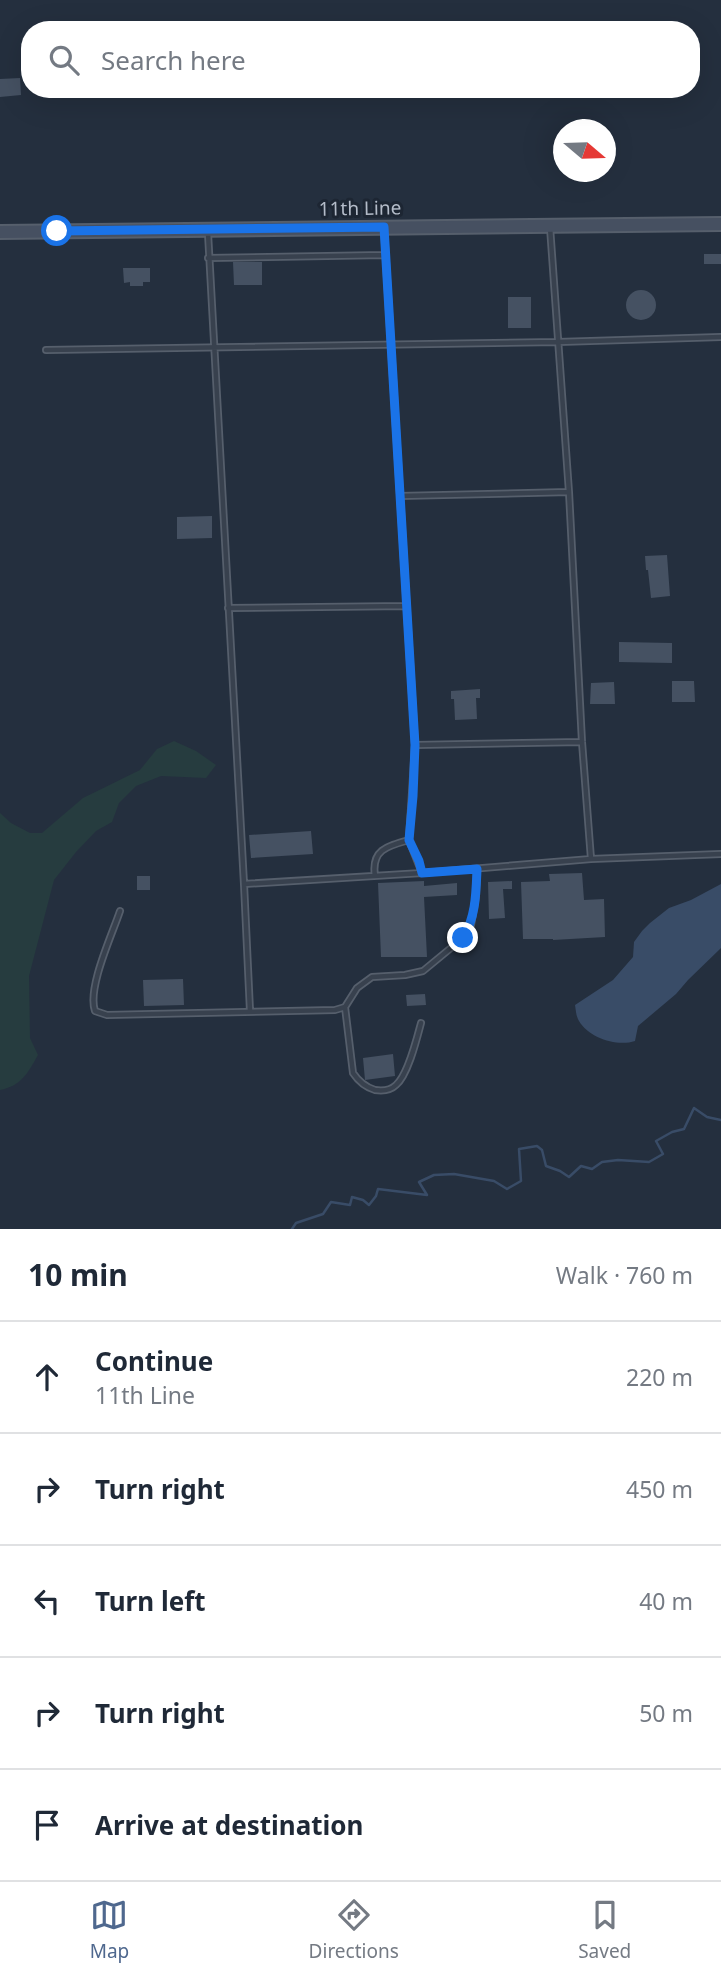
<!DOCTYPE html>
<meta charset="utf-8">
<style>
body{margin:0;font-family:"Noto Sans",sans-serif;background:#f6f6f7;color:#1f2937}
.compass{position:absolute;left:553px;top:119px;width:63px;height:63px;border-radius:50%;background:#fff;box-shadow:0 7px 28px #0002;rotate:109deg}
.stop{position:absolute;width:21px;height:21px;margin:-16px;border:5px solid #1a73e8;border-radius:50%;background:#fff}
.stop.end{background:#1a73e8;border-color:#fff;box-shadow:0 2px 7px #0008}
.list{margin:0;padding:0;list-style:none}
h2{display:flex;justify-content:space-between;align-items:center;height:91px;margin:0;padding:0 28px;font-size:30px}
h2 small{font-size:23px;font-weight:400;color:#747a83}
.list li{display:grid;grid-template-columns:46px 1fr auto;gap:21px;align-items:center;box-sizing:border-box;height:112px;padding:0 28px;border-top:2px solid #e0e1e3}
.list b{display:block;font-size:26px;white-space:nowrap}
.list p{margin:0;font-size:23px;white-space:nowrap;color:#747a83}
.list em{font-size:23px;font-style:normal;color:#747a83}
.icon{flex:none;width:38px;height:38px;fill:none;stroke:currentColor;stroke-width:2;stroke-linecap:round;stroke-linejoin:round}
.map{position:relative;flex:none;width:721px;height:1229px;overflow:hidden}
.search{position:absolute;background:#fff;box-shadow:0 7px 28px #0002;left:21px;right:21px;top:21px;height:77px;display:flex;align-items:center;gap:18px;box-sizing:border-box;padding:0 24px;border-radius:28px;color:#747a83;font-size:26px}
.sheet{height:651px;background:#fff}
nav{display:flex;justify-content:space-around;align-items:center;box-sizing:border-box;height:98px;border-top:2px solid #e0e1e3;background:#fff;font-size:19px;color:#747a83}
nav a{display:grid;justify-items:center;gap:4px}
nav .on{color:#4f688e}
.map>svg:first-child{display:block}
</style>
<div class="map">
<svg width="721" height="1229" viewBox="0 0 721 1229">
<rect width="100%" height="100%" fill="#242f3e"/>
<path fill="#263c3f" d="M174 741 196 751 216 765 206 778 161 776 136 786 119 803 112 822 96 831 76 852 54 880 29 976 30 1038 38 1055C28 1073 21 1086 0 1090V813L11 823 30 833H42L83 798 140 770 157 749Z"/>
<path fill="#394c67" d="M721 884V948L688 980 676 994 638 1026 635 1041C617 1047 589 1038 579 1021 576 1016 576 1011 575 1005L613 980 633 957 634 942 642 931 650 923 669 908 691 900Z"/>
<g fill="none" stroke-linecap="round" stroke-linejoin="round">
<path stroke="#394c67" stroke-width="2.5" d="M292 1229 296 1223 323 1214 331 1202 350 1205 352 1197 363 1200 369 1205 376 1196 378 1189 427 1195 419 1182 434 1175 454 1174 494 1181 507 1189 521 1181 519 1149 537 1146 542 1150 546 1166 560 1171 569 1177 581 1166 592 1169 602 1162 618 1160 649 1162 663 1154 656 1141 672 1132 684 1129 694 1108 707 1117 721 1120"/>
</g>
<path fill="#455162" d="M20 78 21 95 0 97V79Z
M704 254H721V264H704Z
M233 262H262V285H234Z
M123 268H150V282H143V286H130V282L124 283Z
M626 305a15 15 0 1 1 30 0a15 15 0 1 1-30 0Z
M508 297H531V328H508Z
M212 516V538L177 539V517Z
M667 555 670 596 651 598 648 570H646L645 556Z
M619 642 672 643V663L619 662Z
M672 681H694L695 702H672Z
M614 682 615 704H590L591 683Z
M480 689V698H476L477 719 455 720 454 699H451V691Z
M311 831 313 854 251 858 249 835Z
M582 873 584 900 604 899 605 937 553 940V939H523L521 882 550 881 549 874Z
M137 876H150V890H137Z
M424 881V886L457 883V895L424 897 427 957H381L378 883Z
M512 881V889H503L505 918 489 919 488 882Z
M183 979 184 1005 144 1006 143 980Z
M425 994 426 1005 407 1006 406 995Z
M393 1054 395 1076 365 1080 363 1058Z"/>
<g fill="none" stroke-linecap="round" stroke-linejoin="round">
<g stroke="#565f6c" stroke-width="8">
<path id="service" d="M550 227 569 492 582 742 591 859
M208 233 244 884 422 873 591 859 721 854
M208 258 385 255
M46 350 558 342 721 337
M400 496 569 492
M228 608 407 606
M415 745 582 742
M409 840 422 873
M375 876C371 850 387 846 409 840L415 745 384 228
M244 884 250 1011
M120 911C112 935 87 988 95 1011L107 1015 335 1010 345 1007 357 988 372 977 405 975 423 971 463 938 471 925 476 896 477 869
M345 1007 353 1073C359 1082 365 1087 375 1090 382 1091 391 1090 396 1085 408 1075 417 1038 421 1023"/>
</g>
<g stroke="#565f6c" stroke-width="16">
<path id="secondary" d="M0 232 721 224"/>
</g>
<use href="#service" stroke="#38414e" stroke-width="4.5"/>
<use href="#secondary" stroke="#465061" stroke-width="12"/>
</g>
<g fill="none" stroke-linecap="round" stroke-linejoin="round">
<path stroke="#1a73e8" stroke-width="9" d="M57 231 384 227 415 745 413 796 409 840 419 861 422 873 477 869C476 893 476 917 463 938"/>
</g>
<g text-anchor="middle" stroke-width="6" stroke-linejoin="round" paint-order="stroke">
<g font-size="19" fill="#b4bcc9" stroke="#1d2633">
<text transform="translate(360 208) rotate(-1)" y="7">11th Line</text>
</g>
</g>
</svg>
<svg class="compass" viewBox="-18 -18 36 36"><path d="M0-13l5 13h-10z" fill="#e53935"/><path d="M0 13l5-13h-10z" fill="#747a83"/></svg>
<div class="stop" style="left:57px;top:231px"></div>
<div class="stop end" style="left:463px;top:938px"></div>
<div class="search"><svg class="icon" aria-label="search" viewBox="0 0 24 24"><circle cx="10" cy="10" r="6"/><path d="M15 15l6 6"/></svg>Search here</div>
</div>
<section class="sheet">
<h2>10 min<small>Walk · 760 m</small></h2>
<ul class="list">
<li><svg class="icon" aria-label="ahead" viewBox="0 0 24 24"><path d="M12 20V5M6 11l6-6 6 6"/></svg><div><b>Continue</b><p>11th Line</p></div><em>220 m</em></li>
<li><svg class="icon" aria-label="right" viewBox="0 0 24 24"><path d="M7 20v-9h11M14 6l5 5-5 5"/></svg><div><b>Turn right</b></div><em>450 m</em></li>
<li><svg class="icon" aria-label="left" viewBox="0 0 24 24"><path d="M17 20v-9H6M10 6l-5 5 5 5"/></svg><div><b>Turn left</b></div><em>40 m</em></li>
<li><svg class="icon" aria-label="right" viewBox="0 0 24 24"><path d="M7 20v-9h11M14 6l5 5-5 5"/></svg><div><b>Turn right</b></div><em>50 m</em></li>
<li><svg class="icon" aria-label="arrive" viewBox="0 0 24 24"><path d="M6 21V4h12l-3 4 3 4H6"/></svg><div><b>Arrive at destination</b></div></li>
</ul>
</section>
<nav>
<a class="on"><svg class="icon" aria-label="map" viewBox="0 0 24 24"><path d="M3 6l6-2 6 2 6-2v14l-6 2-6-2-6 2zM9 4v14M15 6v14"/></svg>Map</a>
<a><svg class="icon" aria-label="directions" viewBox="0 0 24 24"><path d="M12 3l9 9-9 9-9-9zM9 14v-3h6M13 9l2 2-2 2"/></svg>Directions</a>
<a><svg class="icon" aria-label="saved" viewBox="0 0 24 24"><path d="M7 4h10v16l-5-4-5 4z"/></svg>Saved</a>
</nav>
